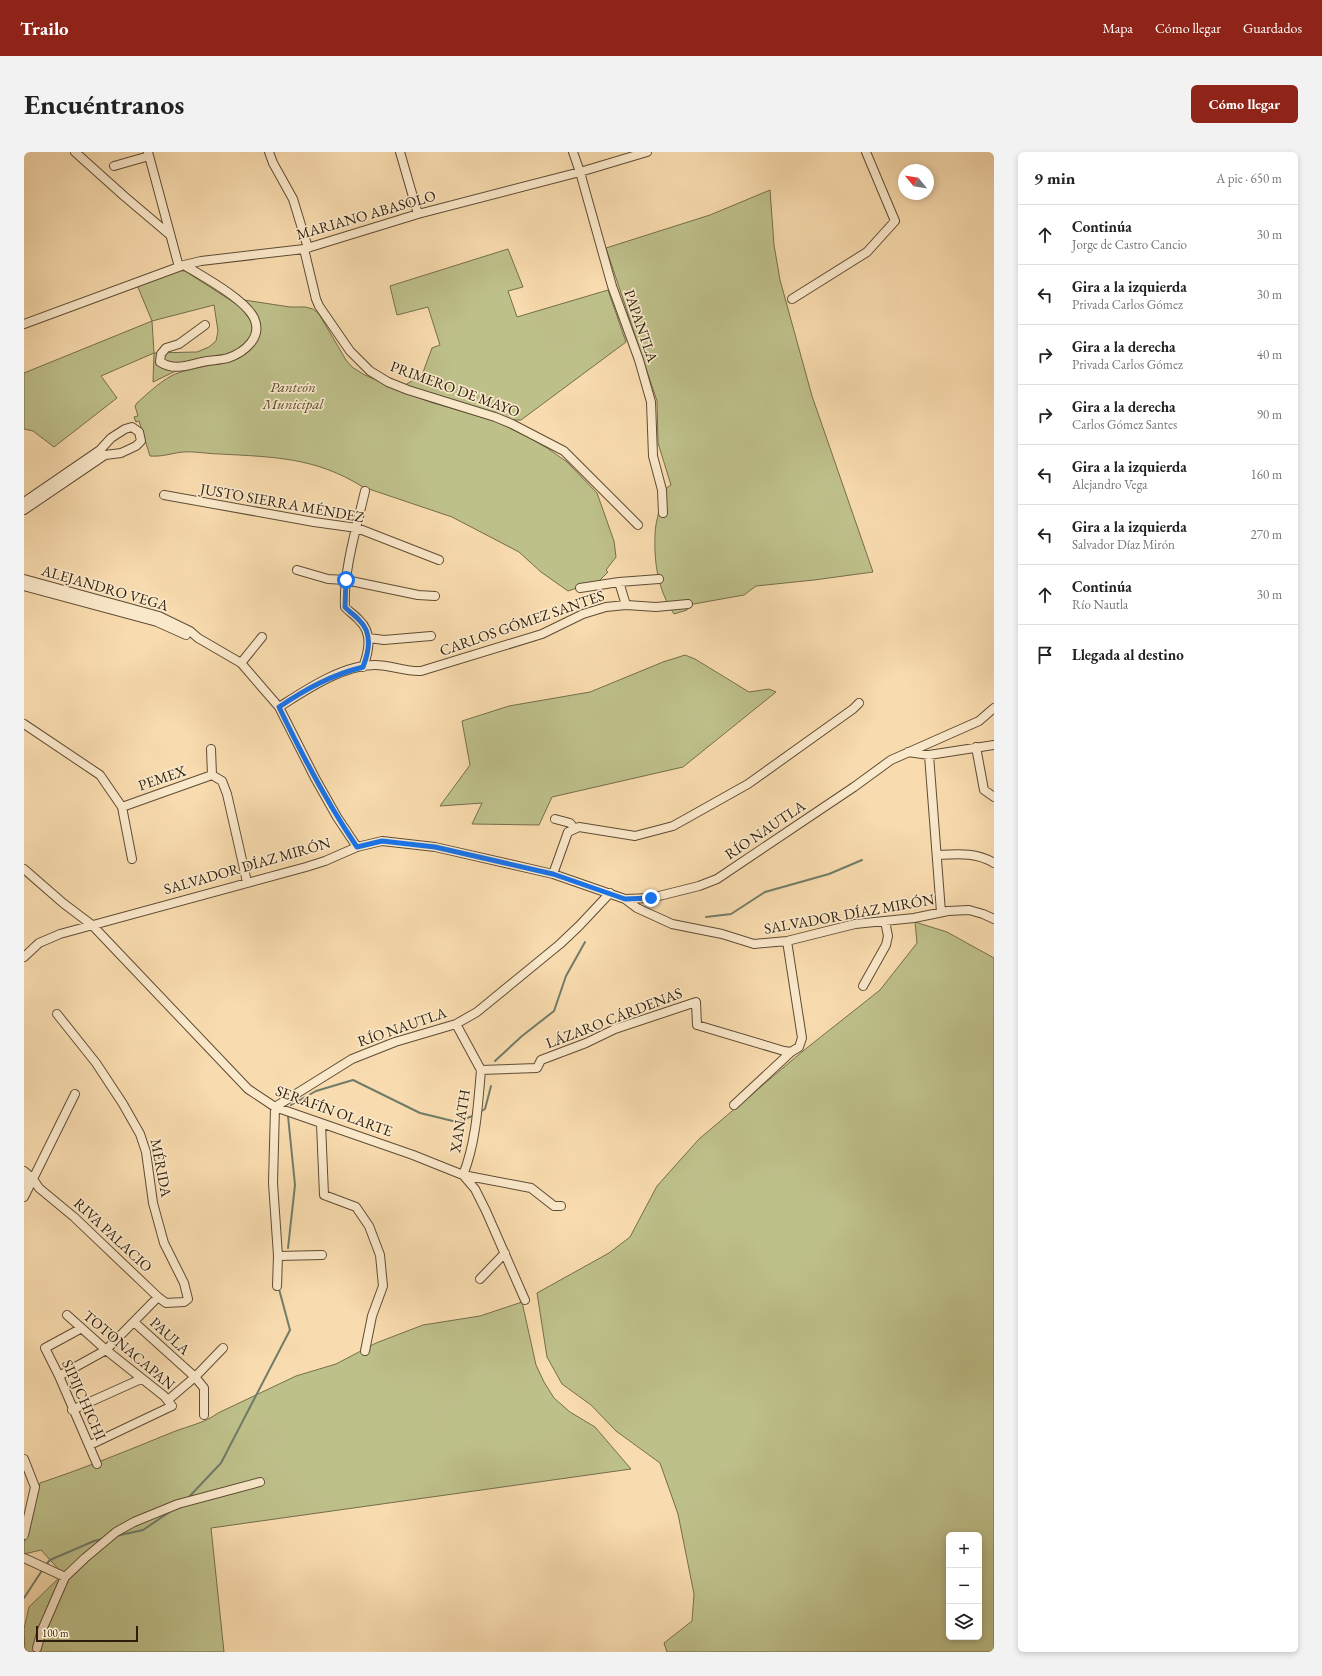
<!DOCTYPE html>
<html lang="es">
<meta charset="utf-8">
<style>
body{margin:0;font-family:"EB Garamond",serif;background:#f2f2f2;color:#222}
.controls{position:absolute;right:12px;bottom:12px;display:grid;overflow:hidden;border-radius:6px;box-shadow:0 2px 6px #0003}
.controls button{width:36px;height:36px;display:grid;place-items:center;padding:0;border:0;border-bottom:1px solid #e0e0e0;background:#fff;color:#222;font:20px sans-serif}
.compass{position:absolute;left:874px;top:12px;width:36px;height:36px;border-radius:50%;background:#fff;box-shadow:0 2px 6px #0003;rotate:300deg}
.scale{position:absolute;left:12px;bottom:10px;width:102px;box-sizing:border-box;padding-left:4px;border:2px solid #2c1d0c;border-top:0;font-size:11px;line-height:14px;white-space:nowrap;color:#2c1d0c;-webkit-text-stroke:3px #fae8ca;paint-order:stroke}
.stop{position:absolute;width:12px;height:12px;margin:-9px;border:3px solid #1a73e8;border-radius:50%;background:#fff}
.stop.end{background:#1a73e8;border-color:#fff;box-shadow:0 1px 4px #0008}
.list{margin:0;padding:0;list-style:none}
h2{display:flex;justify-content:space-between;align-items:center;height:52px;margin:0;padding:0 16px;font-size:17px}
h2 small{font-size:13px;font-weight:400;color:#767676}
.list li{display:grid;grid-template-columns:26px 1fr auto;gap:12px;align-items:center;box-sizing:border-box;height:60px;padding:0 16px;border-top:1px solid #e0e0e0}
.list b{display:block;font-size:15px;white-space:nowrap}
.list p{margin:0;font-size:13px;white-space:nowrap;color:#767676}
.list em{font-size:13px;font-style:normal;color:#767676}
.icon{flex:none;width:22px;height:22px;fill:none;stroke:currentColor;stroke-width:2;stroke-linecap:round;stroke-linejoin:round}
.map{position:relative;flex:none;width:970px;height:1500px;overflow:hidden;border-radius:6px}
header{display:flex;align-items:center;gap:24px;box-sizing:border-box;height:56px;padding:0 20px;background:#8f2418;color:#fff}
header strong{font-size:19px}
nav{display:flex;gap:22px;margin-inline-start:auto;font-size:14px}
.intro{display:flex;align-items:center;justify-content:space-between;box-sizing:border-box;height:96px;padding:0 24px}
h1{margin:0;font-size:28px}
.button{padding:10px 18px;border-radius:6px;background:#8f2418;color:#fff;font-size:14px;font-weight:700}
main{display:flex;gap:24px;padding:0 24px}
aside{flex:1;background:#fff;border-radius:6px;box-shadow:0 2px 6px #0003}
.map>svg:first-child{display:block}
</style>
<header>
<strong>Trailo</strong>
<nav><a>Mapa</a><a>Cómo llegar</a><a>Guardados</a></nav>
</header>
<div class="intro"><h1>Encuéntranos</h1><a class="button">Cómo llegar</a></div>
<main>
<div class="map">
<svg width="970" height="1500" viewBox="0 0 970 1500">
<rect width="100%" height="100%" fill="#f8dbae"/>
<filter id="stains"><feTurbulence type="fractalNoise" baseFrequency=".005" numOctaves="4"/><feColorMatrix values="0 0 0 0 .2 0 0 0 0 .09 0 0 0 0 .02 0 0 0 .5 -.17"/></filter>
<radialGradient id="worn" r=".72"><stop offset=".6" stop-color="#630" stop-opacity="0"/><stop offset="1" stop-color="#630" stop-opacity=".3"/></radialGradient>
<path fill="#bec08a" stroke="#756e4b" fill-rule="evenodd" d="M746 38 750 93 756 128 788 244 849 420 790 428 732 434 720 443 664 453 663 458 650 462C634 438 630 412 631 383 631 369 638 351 641 337L647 333 634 291 633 249 582 96 686 63Z
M484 97 499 135 484 139 493 165 584 138 602 190 497 268H487L381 233 398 223 408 196 416 193 404 155 373 163 366 134Z
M152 118 161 119 217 155 226 168 230 177 228 186 212 202 160 215 129 230 130 201 77 224 93 246 30 295 9 279 0 277V221L128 169 113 133ZM190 153 194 179 192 189 185 195 173 200 130 201 128 169Z
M220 148 266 155H281L289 157 295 162 322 208 328 215 339 222 365 234 406 250 471 269 504 285 523 296 543 310 573 341 590 389 592 405 582 418 584 420 571 433 559 434 544 439 517 420 495 400 428 365 339 335C291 305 249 305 196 302 185 302 169 299 159 300 148 301 139 305 126 304L115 269 112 270 110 265 114 264 111 254 113 251C124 241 135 231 147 224 167 213 216 213 228 196 233 188 232 173 233 163Z
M661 503 671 507 725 540 745 537 752 540 659 615 528 645 515 673 448 672 458 651 416 654 446 613 438 569 485 554 566 540 639 510Z
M891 770 923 780 970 806V1500H643L640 1491 668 1469 670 1442 654 1362 636 1311 592 1279 567 1253 538 1232 523 1205 513 1141 585 1101 606 1085 633 1034 675 987 779 899 856 838 893 791ZM925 1383H955V1485H925Z
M498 1150 512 1213 520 1230 530 1246 546 1260 571 1275 607 1317 187 1376 200 1500H1L0 1477 5 1455 39 1422 17 1398 0 1402V1390L5 1378 16 1331C61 1316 105 1298 149 1280 164 1274 181 1271 194 1261L272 1224 312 1212 352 1191 399 1173 456 1164Z"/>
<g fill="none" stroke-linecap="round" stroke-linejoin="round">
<path stroke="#707c69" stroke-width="2" d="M682 765 707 762 741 740 805 722 838 708
M471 909 498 884 530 859 542 824 561 790
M267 953 292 939 329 928 396 961 433 970 451 963
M456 960 461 957 467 934
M264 964 271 1033 264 1096
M163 1347 197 1311 266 1178 255 1137
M92 1384 119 1378 147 1359
M21 1414 26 1408 70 1389 78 1387
M0 1446 19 1417"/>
<g stroke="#5f4c34" stroke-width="10">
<path id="minor" d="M51 0 100 44 146 83
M124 0 155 115
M245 0 249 11 269 47 284 96
M376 0 394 62
M549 0 556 20 588 134 615 208 627 250 629 304 638 338 639 361
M90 14 125 4
M280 97 292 147 295 154 326 199 346 219 364 230 384 238 471 265 488 272 540 299 614 373
M160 113C178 124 221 147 230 166 239 185 221 200 204 206 197 208 190 208 183 209 166 212 152 220 136 210L137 202 142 196 155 192 181 173
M768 147 843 100 871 69 842 0
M0 172 160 113 177 109 280 97 394 62 556 20 623 0
M140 343 290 370 333 376 415 408
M0 350 76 298 87 286 101 277 108 275 115 280 117 289 112 294 97 301 81 303 0 358
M273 418 304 427 322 428 394 443 411 444
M0 427 135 464 166 479 174 486 217 511 255 555 291 626 313 665 333 695
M595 430 602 453
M0 434 133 470 162 483
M556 436 595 430 635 427
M345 486 360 488 407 484
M217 511 238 485
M339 515C345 499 349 481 335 468 331 463 325 460 321 455 319 419 333 374 341 339
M255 555C282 538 318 513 351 513 367 513 382 520 397 519L518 482 559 462 582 455 602 453 632 455 664 452
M0 572 76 623 98 655 108 707
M952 595 960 638 970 645
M187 597 188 623 198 629 203 642 223 730
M884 600 905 603 970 593
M905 603 917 760
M98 655 188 623
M531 667 546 671 550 676
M913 703C934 702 952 700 970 711
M0 717 39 751 68 773 224 937 251 955 389 1003 439 1023 451 1037 462 1059 501 1148
M529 722 544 680 555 675 611 684 649 674 724 632 829 557 835 551
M601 747 627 746 675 734 693 727 830 635 867 608 955 569 970 556
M0 805 15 791 36 782 282 715 301 709 333 695 358 689 411 695 529 722 601 747 613 756 648 772 698 782 730 792 763 789 831 772 890 766 924 759 945 758 959 762 970 767
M839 834 862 793 864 784 861 769
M432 872 457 918 513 916 517 908 562 891 591 877 672 850 673 873 760 899 767 900
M457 918C454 953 452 991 439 1023L507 1036 530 1054H537
M710 953 767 900 775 895 778 886 763 789
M297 972 300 1043 332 1055 345 1074 356 1103 359 1134 348 1164 341 1199
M0 1019 9 1027 15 1036 50 1065 134 1145 142 1151 160 1150 164 1147 160 1131 140 1091 129 1051 122 1000 116 982 99 952 72 911 33 862
M0 1031 4 1023
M0 1045 51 942
M254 1104 298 1103
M456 1127 481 1101
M253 1134 254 1104 249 1031 251 955 328 907 371 890 432 872 453 860 536 792 555 774 586 741
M43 1163 82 1198 140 1244 148 1254 66 1293
M110 1170 171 1225 180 1236V1263
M56 1177 21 1196 35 1224 73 1312
M35 1224 82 1198 134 1145
M144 1248 171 1225 199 1196
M48 1258 117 1227
M0 1307 11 1335 0 1383
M0 1406 41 1425
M13 1496 18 1478 41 1425 61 1406 92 1380 110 1370 154 1352 236 1330"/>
</g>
<use href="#minor" stroke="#fae8ca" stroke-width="8"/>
</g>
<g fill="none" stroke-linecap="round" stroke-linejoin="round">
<path stroke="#1a73e8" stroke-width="5" d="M322 428 321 455C325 460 331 463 335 468 349 481 345 499 339 515 307 523 282 537 255 555 278 603 303 651 333 695L358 689 411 695 529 722 601 747 627 746"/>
</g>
<g text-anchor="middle" stroke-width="3.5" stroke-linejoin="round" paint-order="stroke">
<g font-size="15" fill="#2c1d0c" stroke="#fae8ca">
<text transform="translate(342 63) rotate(-16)" y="5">MARIANO ABASOLO</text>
<text transform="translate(617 174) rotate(71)" y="5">PAPANTLA</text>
<text transform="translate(431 237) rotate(20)" y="5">PRIMERO DE MAYO</text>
<text transform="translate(258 351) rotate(10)" y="5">JUSTO SIERRA MÉNDEZ</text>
<text transform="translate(81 436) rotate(16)" y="5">ALEJANDRO VEGA</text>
<text transform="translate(498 471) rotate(-19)" y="5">CARLOS GÓMEZ SANTES</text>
<text transform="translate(138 626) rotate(-19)" y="5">PEMEX</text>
<text transform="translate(741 678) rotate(-34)" y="5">RÍO NAUTLA</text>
<text transform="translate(223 714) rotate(-16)" y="5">SALVADOR DÍAZ MIRÓN</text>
<text transform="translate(825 762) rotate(-10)" y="5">SALVADOR DÍAZ MIRÓN</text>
<text transform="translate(590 866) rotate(-21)" y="5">LÁZARO CÁRDENAS</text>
<text transform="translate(378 875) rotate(-19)" y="5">RÍO NAUTLA</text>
<text transform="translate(310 959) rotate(20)" y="5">SERAFÍN OLARTE</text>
<text transform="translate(436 969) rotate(-81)" y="5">XANATH</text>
<text transform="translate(137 1016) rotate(79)" y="5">MÉRIDA</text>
<text transform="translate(89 1083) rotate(43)" y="5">RIVA PALACIO</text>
<text transform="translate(146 1184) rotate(42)" y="5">PAULA</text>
<text transform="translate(105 1198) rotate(40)" y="5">TOTONACAPAN</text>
<text transform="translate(60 1248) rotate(66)" y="5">SIPIJCHICHI</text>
</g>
<g font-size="15" font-style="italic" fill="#584e32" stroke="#fae8ca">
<text x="269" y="240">Panteón<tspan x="269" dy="17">Municipal</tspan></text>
</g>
</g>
<rect width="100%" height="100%" filter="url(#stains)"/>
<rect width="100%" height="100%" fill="url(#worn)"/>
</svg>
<div class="controls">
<button>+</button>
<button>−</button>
<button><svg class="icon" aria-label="layers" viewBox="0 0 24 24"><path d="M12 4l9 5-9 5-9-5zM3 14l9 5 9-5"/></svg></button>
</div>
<svg class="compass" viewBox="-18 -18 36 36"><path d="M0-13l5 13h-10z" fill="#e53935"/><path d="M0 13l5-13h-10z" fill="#767676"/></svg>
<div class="scale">100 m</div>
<div class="stop" style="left:322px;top:428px"></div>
<div class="stop end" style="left:627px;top:746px"></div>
</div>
<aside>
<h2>9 min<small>A pie · 650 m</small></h2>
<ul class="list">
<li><svg class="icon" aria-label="ahead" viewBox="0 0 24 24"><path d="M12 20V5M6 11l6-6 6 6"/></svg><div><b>Continúa</b><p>Jorge de Castro Cancio</p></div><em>30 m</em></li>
<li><svg class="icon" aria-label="left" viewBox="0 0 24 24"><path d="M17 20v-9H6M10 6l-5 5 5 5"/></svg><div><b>Gira a la izquierda</b><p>Privada Carlos Gómez</p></div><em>30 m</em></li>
<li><svg class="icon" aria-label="right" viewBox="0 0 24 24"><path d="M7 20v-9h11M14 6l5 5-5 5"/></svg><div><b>Gira a la derecha</b><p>Privada Carlos Gómez</p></div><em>40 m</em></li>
<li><svg class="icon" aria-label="right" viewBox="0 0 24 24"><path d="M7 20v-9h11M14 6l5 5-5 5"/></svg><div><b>Gira a la derecha</b><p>Carlos Gómez Santes</p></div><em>90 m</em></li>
<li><svg class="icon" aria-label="left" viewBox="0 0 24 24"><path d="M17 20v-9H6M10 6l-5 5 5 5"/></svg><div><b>Gira a la izquierda</b><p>Alejandro Vega</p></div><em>160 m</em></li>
<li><svg class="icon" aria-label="left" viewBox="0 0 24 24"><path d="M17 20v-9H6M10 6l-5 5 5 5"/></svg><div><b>Gira a la izquierda</b><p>Salvador Díaz Mirón</p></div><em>270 m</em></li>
<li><svg class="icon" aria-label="ahead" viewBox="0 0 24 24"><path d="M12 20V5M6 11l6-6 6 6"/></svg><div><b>Continúa</b><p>Río Nautla</p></div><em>30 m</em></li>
<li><svg class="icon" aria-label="arrive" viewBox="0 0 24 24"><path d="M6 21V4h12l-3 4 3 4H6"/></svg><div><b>Llegada al destino</b></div></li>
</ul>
</aside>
</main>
